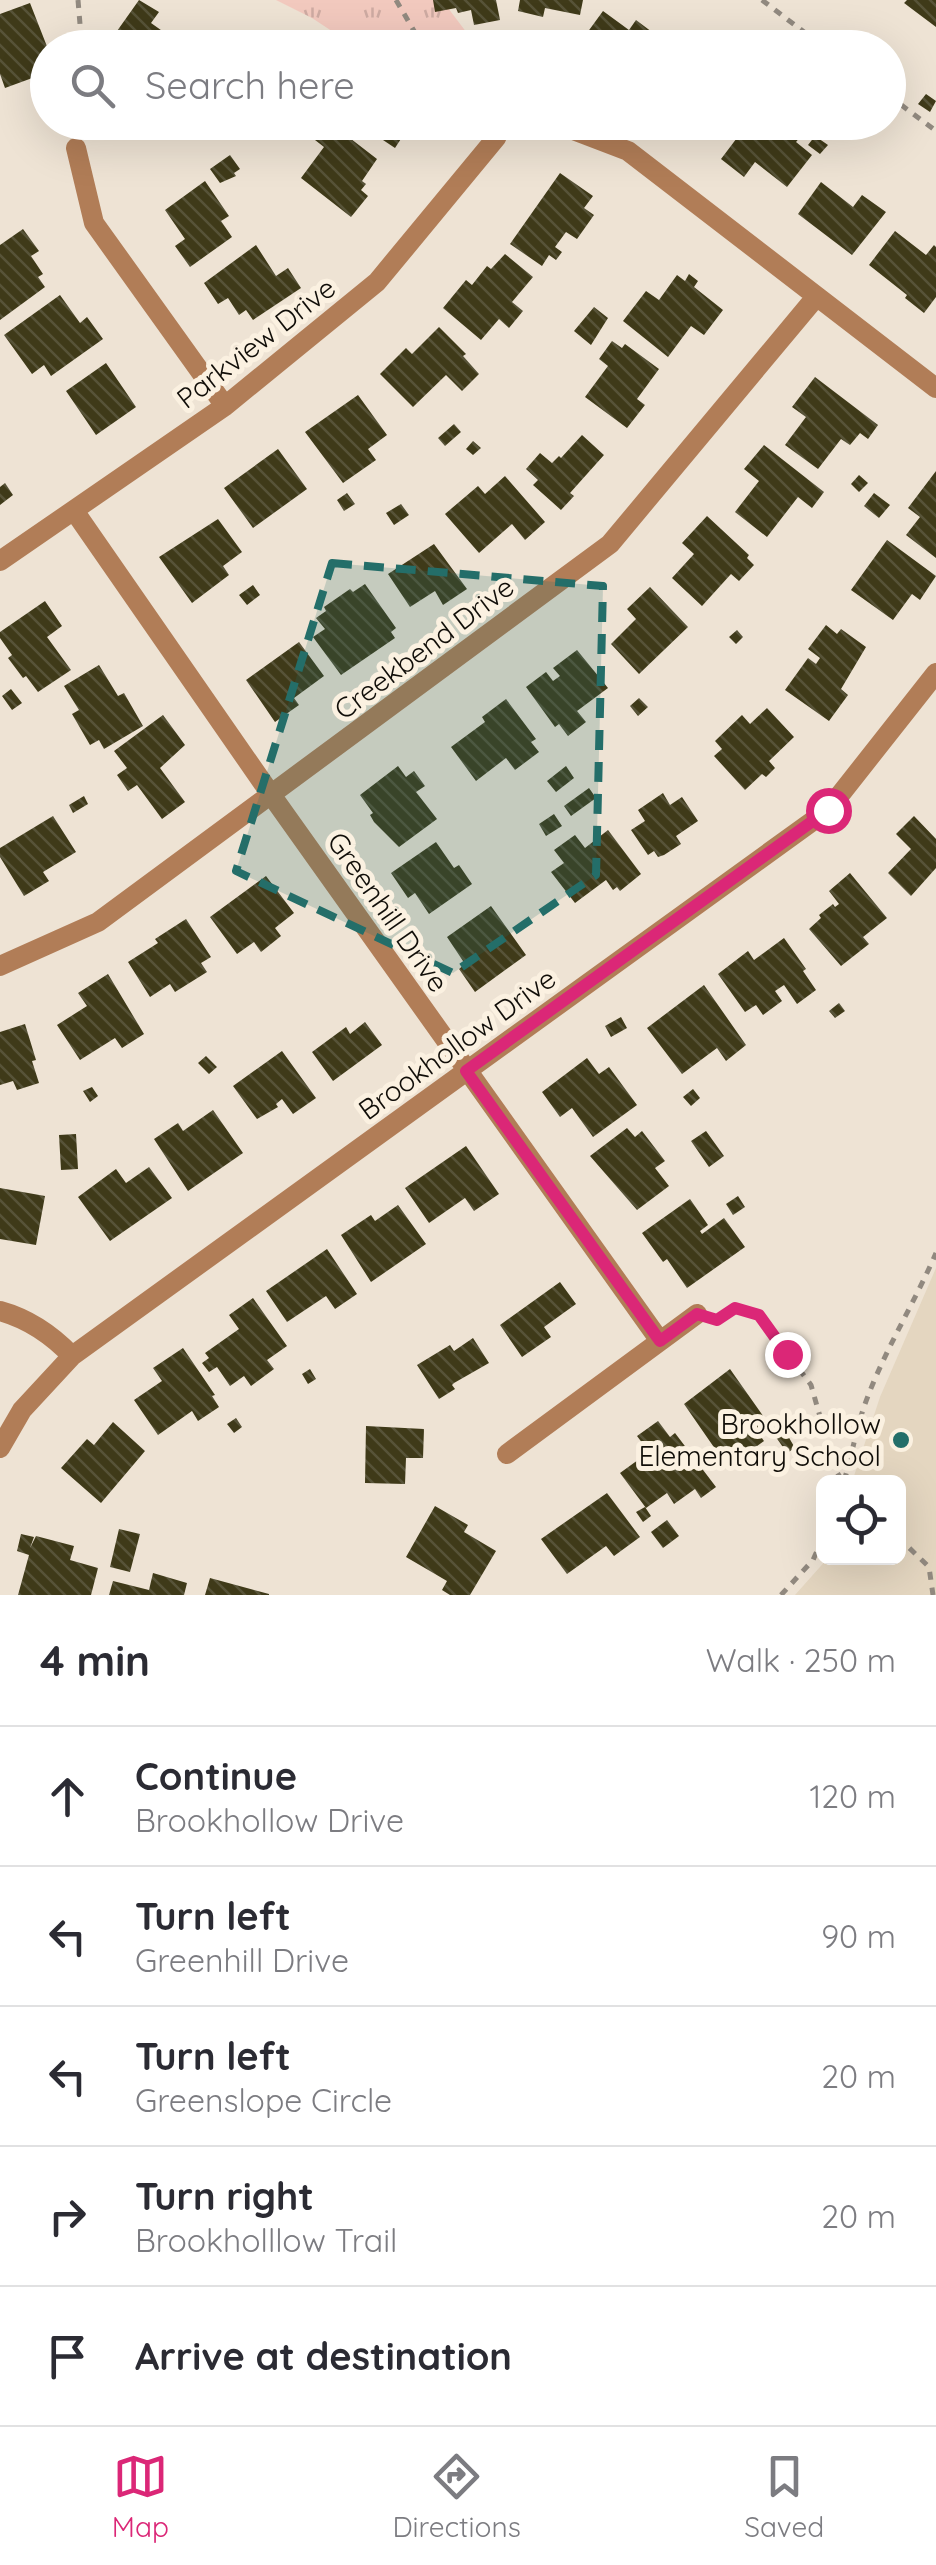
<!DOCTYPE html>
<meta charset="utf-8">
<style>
body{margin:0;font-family:Quicksand,sans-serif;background:#f7f7f7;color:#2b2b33}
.controls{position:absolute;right:30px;bottom:30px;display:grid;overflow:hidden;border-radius:15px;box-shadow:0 10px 40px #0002}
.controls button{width:90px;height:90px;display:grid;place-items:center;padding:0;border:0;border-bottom:2px solid #e1e1e2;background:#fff;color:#2b2b33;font:50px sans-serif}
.stop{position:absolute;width:30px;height:30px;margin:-22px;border:8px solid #db2777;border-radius:50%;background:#fff}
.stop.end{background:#db2777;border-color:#fff;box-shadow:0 2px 10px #0008}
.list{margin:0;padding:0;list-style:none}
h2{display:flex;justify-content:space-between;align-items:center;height:130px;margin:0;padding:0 40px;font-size:42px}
h2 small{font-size:32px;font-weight:400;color:#7c7c81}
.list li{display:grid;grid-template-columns:65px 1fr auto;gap:30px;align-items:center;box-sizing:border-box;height:140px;padding:0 40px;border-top:2px solid #e1e1e2}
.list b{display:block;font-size:38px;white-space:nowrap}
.list p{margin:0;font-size:32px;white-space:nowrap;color:#7c7c81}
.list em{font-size:32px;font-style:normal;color:#7c7c81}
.icon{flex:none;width:55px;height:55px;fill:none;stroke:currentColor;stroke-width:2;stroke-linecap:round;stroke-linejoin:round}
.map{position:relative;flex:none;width:936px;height:1595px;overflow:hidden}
.search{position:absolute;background:#fff;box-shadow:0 10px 40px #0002;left:30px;right:30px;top:30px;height:110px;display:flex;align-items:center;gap:25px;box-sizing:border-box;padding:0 35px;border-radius:55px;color:#7c7c81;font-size:38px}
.sheet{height:830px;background:#fff}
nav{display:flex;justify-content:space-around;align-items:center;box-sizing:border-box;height:140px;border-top:2px solid #e1e1e2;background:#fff;font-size:28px;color:#7c7c81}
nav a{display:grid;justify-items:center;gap:5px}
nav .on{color:#db2777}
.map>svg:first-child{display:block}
</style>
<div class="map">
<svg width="936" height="1595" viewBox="0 0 936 1595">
<defs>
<pattern id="grass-tufts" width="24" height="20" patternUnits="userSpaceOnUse" patternTransform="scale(2.5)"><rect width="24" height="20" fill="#f2c9be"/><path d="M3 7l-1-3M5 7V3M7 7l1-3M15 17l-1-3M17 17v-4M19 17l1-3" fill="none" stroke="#ceaba2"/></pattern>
<pattern id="building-back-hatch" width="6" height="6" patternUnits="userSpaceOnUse" patternTransform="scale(2.5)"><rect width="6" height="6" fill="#3f3a19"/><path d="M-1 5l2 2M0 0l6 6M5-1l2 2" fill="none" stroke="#575338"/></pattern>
</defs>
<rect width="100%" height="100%" fill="#eee3d4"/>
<path fill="#e4d6c0" d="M936 1268V1595H795L828 1558H898V1482H852L880 1397Z"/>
<path fill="url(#grass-tufts)" d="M276 0H442L473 41 469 47H356L312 18Z"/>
<path fill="url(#building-back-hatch)" d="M139 0 159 12 151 23 182 45 180 48H105Z
M433 0H496L500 20 474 25 471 10 458 13 456 8 435 12Z
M520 0H583L580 15 545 8 543 17 518 11Z
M907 0H936V27L904 3Z
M30 3 48 49V68L34 73 35 77 5 88 0 74V14Z
M603 11 629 30 636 20 668 44 665 48H576Z
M926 94 936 101 930 112 918 104Z
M164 122H228L215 140 195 125 191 131 183 125 178 132Z
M234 122 245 129 236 140 226 132Z
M329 122 377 159 362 181 366 184 361 190 368 196 351 217 301 178 324 147 315 140Z
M369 122H406L410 125 395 148 365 128Z
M691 122H728L714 140 698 138 686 129Z
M749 122H770L781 131 787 123 802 135 796 142 812 155 787 187 755 162 744 177 721 159Z
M815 136 828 145 820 154 808 145Z
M230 155 240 169 234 173 236 176 220 183 210 169Z
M560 173 593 196 584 208 594 215 577 239 566 232 555 247 562 252 556 260 549 255 542 266 510 244Z
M205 181 229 216 221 221 232 237 190 267 175 246 185 239 165 210Z
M821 182 853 207 862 195 886 212 852 255 798 214Z
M23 229 39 251 31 256 43 274 38 277 45 287 0 320V245Z
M895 231 926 255 934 245 936 247V297L924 313 905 298 907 295 869 265Z
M256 245 276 276 288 268 301 288 253 320 246 310 239 315 228 298 218 304 204 283Z
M505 254 533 277 512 302 523 311 509 328 499 319 481 340 443 308 466 280 472 285 487 266 491 269Z
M689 274 698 281 694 287 723 310 704 335 691 326 668 357 623 321 646 291 659 300 677 275 685 281Z
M60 295 80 323 87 317 103 339 51 376 44 365 32 374 4 335Z
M594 307 608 318 591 345 574 331Z
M439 327 466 354 463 356 479 374 462 391 446 375 413 407 380 374 406 348 412 354Z
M612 341 622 348 625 344 659 369 637 399 645 405 627 428 585 397 608 366 599 359Z
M106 363 136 407 96 435 66 391Z
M815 377 878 425 868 439 860 433 850 445 841 439 818 469 785 445 806 417 792 407Z
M358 395 387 435 368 449 376 460 343 483 305 432Z
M454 424 461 432 445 446 438 438Z
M582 435 604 455 570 493 574 496 561 510 533 485 538 480 526 469 540 453 552 463 559 456 561 458Z
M473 441 481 448 473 455 466 449Z
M764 445 824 492 812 508 798 497 767 537 735 512 759 481 744 469Z
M278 449 307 489 253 528 224 488Z
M936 471V558L906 535 920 517 908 508Z
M859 475 868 483 859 492 851 484Z
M505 476 545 522 525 540 512 524 479 553 445 514 478 486 485 494Z
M5 483 13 495 0 505V487Z
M347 493 355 504 344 511 337 500Z
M874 493 890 505 879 518 864 506Z
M401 504 409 515 394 525 386 513Z
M707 516 749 555 747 558 754 565 739 581 731 574 702 606 672 578 694 554 682 543Z
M218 519 242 552 223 566 229 575 192 603 159 557Z
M887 540 936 576 920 600 912 594 893 620 851 590Z
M434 544 467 589 443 605 435 591 410 607 388 574Z
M365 584 396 628 391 632 395 638 341 675 313 637 325 629 316 618 326 611 324 607 350 589 353 592Z
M253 585 260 595 247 605 239 595Z
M650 587 688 627 639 674 611 644 636 619 627 609Z
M45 601 62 626 47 637 71 670 38 692 26 676 23 678 8 658 12 655 0 638V632Z
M826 625 837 634 841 629 866 647 841 689 848 695 829 721 785 690 808 658 816 664 820 658 808 649Z
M737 630 743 637 736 644 729 637Z
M299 642 324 676 294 698 299 705 275 722 246 680Z
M577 650 608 688 577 711 586 722 568 736 559 724 555 727 526 687 546 672 553 681 560 676 553 668Z
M99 665 118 696 124 693 143 726 104 749 99 740 90 745 72 714 79 710 64 686Z
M11 689 22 703 12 710 2 696Z
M639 698 648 707 638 716 630 706Z
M506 699 536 739 531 742 539 752 515 770 506 758 476 781 451 747 485 722 482 717Z
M767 708 794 737 769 761 775 768 766 777 762 774 745 790 714 756 722 749 715 741 742 715 750 724Z
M163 715 185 745 160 768 185 802 162 819 137 785 128 791 117 775 127 768 114 751Z
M398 766 406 777 414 771 425 786 416 792 437 819 399 847 374 822 370 815 373 813 360 795Z
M566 766 574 778 556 792 547 781Z
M589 788 596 798 571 816 564 806Z
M663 793 670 805 682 797 698 821 676 836 681 844 664 855 658 857 654 851 648 855 631 830 645 821 638 810Z
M84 796 88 804 73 813 69 805Z
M554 814 562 826 546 836 539 824Z
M53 816 76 852 43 872 49 881 24 896 0 857V848Z
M914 816 936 839V868L911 896 888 873 911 849 896 834Z
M608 830 641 874 620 891 617 887 613 890 606 880 575 903 551 872 564 863 554 850 575 835 585 848Z
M436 842 454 868 459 865 472 884 429 914 415 893 408 898 391 873Z
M850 873 887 918 863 937 869 944 841 966 809 929 821 918 819 915 833 904 835 907 839 904 829 891Z
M266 876 294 913 275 928 281 936 261 952 254 942 237 954 210 917Z
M491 906 526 955 475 992 459 969 465 964 447 937Z
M186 919 211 957 201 963 207 972 175 992 170 984 150 997 128 962 158 943 155 939Z
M784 938 806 969 803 971 816 990 797 1004 784 985 775 991 782 1001 763 1015 756 1005 745 1012 718 974 748 951 754 960Z
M108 974 144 1034 122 1048 115 1038 80 1060 57 1025 87 1006 78 993Z
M704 985 746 1045 726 1061 717 1048 682 1074 647 1028Z
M839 1003 845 1011 835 1018 829 1011Z
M621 1017 627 1028 611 1037 605 1026Z
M365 1022 382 1045 333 1081 312 1052 346 1027 350 1034Z
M25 1024 36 1060 32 1061 39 1083 17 1090 13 1081 0 1085V1032Z
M282 1051 316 1098 293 1114 282 1099 276 1104 278 1107 257 1119 233 1086Z
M206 1056 217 1067 209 1074 198 1063Z
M587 1058 599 1074 609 1067 637 1105 593 1137 572 1108 560 1117 542 1092Z
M92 1087 98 1096 90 1102 83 1091Z
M693 1089 700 1098 691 1106 683 1097Z
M213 1110 243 1153 188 1191 154 1139 178 1123 183 1131Z
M627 1128 635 1137 642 1131 665 1161 655 1168 669 1186 637 1210 590 1156Z
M706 1131 724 1156 709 1167 691 1141Z
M76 1134 78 1169 61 1170 59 1135Z
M466 1146 499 1194 474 1211 465 1198 429 1223 405 1188Z
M149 1167 172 1198 110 1241 78 1197 116 1169 126 1183Z
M0 1188 45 1196 36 1245 0 1239Z
M738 1196 745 1207 733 1215 726 1204Z
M690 1199 708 1225 700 1231 702 1234 724 1218 745 1247 687 1288 667 1259 663 1262 642 1233Z
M398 1205 426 1244 371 1282 341 1235 371 1215 375 1221Z
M327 1249 357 1294 335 1309 326 1296 287 1322 266 1291Z
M560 1282 576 1304 544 1327 551 1337 522 1357 500 1325Z
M253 1298 287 1346 267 1360 274 1369 251 1386 244 1376 230 1386 217 1367 209 1372 202 1363 209 1358 205 1353 239 1329 229 1315Z
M473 1338 489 1363 454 1383 452 1385 455 1389 439 1399 417 1365 450 1345 454 1351Z
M183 1348 215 1395 212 1396 219 1407 198 1421 192 1411 158 1435 134 1400 162 1381 153 1368Z
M310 1369 316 1379 308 1384 302 1374Z
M730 1369 768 1423 757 1431 764 1441 746 1454 739 1443 720 1456 684 1404Z
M236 1418 242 1427 234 1433 227 1424Z
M658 1421 670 1437 675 1433 716 1487 701 1498 695 1489 674 1504 667 1493 646 1508 620 1473 649 1452 637 1436Z
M113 1422 145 1451 101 1503 61 1468 87 1439 94 1445Z
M781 1424 795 1448 787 1453 771 1430Z
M366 1426 424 1429 423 1458H406L405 1484 365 1483Z
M607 1493 640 1537 614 1556 606 1546 567 1574 541 1539Z
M435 1506 468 1525 464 1532 496 1551 470 1595H450L442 1590 447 1581 406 1557Z
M645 1507 651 1516 643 1522 636 1512Z
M667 1520 679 1536 663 1548 651 1532Z
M119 1529 140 1534 130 1572 110 1567Z
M21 1534 34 1537 30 1548 36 1536 74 1546 70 1560 98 1568 91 1595H18L29 1555 17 1551Z
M153 1573 187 1583 184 1595H109L113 1581 149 1590Z
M210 1578 269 1594V1595H205Z"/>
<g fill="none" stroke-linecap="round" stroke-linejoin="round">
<path stroke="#91897f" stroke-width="5" stroke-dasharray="8 8" stroke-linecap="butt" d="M78 0 82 48
M396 0 424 48
M762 0 825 48
M888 95 936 131
M719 1319 735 1308 759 1315 811 1385 835 1469 843 1482
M844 1481C852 1455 856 1429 865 1404 884 1351 914 1304 936 1253
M898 1537 929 1567 933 1595
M781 1595 813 1560 824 1535"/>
<path stroke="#b17d57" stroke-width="20" d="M552 122 628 151 936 388
M76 148 94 223 225 406
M75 512 272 796 660 1341
M0 561 225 406 377 282 496 138 503 122
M0 966 98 922 610 544 816 297
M0 1311C29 1319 52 1335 72 1356
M0 1448 22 1410 72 1356 828 810 936 673
M507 1454 697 1314"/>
</g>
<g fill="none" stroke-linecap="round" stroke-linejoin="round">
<path stroke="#db2777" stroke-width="12" d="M787 1354 759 1315 735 1308 717 1320 697 1314 660 1341 466 1071 828 810"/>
</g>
<path fill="#246e69" fill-opacity="0.2" stroke="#246e69" stroke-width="8" stroke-dasharray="20 12" stroke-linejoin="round" d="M332 563 603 586 596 875 453 973 236 871Z"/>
<circle fill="#246e69" stroke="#fbf1e1" stroke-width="4" cx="901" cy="1440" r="10"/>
<g text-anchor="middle" stroke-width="10" stroke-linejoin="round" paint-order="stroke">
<g font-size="28" fill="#100d08" stroke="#fbf1e1">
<text transform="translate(256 343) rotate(-38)" y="10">Parkview Drive</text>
<text transform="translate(424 648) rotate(-37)" y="10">Creekbend Drive</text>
<text transform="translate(388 912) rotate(55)" y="10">Greenhill Drive</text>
<text transform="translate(457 1044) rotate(-36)" y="10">Brookhollow Drive</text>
</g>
<g font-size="28" fill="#100d08" stroke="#fbf1e1" text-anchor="end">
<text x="881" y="1434">Brookhollow<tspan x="881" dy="32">Elementary School</tspan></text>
</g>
</g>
</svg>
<div class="controls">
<button><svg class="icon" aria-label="locate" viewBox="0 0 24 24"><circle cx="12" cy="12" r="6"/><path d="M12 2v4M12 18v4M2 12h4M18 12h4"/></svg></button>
</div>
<div class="stop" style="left:828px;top:810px"></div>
<div class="stop end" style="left:787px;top:1354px"></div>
<div class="search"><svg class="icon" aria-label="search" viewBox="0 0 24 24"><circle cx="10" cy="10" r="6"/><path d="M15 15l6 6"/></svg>Search here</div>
</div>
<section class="sheet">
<h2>4 min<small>Walk · 250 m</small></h2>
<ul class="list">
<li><svg class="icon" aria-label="ahead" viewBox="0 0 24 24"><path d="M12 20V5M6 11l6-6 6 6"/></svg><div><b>Continue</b><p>Brookhollow Drive</p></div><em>120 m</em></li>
<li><svg class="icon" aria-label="left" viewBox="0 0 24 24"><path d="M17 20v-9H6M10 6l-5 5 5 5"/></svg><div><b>Turn left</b><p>Greenhill Drive</p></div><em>90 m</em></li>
<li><svg class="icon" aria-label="left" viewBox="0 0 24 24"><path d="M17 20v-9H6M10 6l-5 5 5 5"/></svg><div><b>Turn left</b><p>Greenslope Circle</p></div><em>20 m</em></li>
<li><svg class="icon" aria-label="right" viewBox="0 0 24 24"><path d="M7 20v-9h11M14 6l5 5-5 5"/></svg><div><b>Turn right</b><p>Brookholllow Trail</p></div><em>20 m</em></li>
<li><svg class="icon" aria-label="arrive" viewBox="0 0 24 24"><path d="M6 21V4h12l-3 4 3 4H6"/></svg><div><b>Arrive at destination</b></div></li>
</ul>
</section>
<nav>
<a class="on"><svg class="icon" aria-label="map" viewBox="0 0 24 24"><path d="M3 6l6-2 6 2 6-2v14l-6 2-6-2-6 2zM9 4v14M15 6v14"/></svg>Map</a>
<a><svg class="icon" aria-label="directions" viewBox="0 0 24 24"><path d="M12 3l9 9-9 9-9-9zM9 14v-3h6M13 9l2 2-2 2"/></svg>Directions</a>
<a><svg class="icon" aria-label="saved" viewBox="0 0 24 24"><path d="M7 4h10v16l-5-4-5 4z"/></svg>Saved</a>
</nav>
